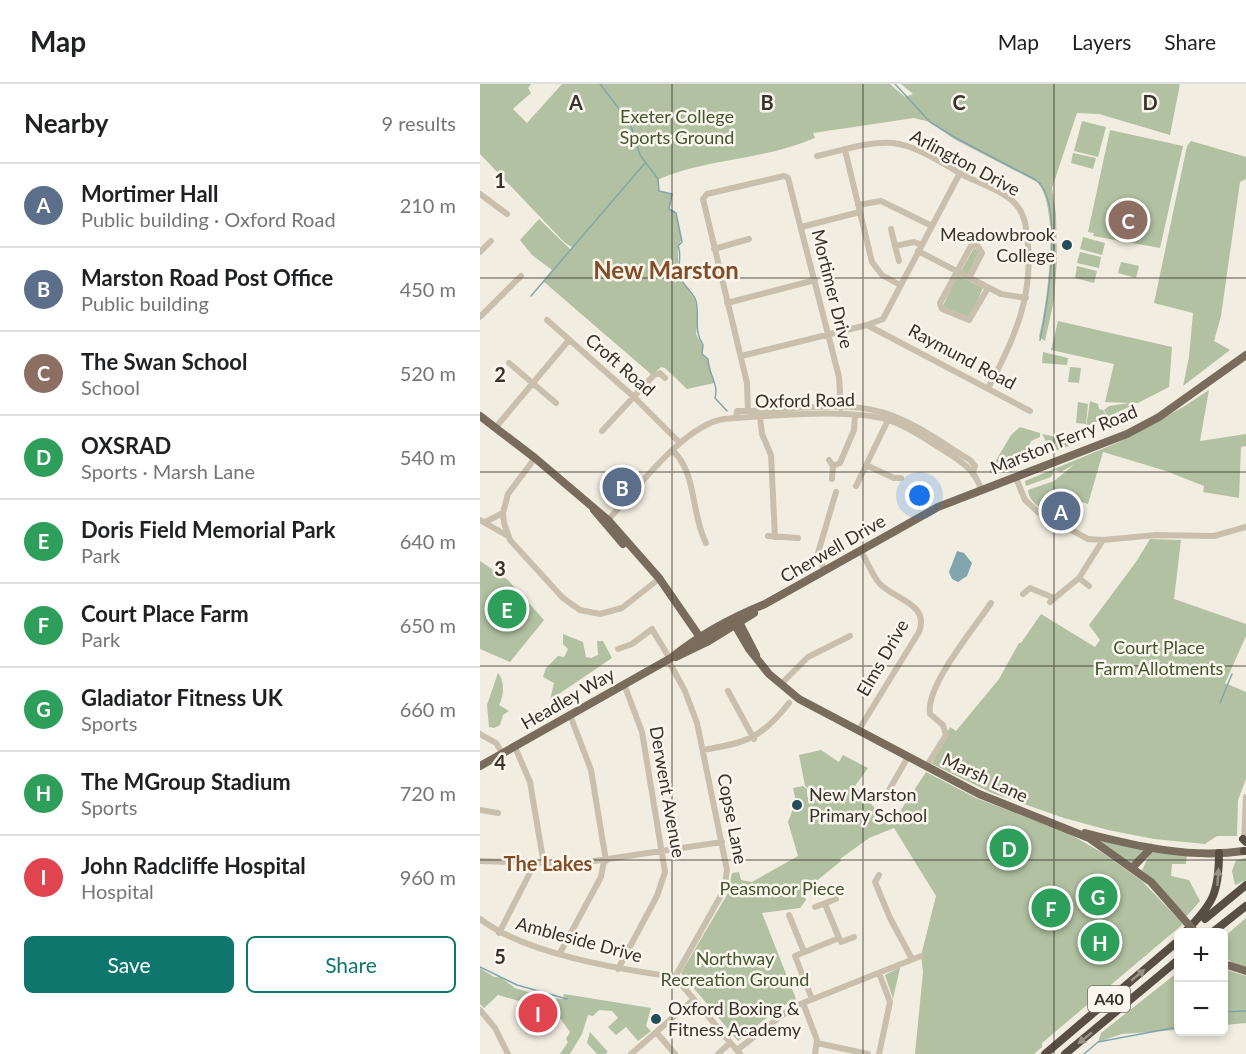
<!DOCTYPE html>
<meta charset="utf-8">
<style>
body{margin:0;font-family:Lato,sans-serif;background:#f6f6f6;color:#202124}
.controls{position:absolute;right:18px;bottom:18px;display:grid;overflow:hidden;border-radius:9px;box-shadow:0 3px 9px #0003}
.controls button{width:54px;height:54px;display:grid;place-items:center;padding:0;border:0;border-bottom:2px solid #e0e0e0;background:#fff;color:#202124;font:30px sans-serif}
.you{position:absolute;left:440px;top:412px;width:21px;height:21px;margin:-15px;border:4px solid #fff;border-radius:50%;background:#1a73e8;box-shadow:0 0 0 9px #1a73e833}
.badge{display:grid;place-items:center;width:39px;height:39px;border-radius:50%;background:#0f766e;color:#fff;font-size:20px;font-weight:700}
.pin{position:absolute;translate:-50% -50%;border:3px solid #fff;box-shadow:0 2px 6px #0006}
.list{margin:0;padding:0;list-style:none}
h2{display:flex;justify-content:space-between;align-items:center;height:78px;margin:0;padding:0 24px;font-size:26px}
h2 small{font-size:20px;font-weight:400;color:#757577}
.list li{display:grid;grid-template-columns:39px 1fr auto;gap:18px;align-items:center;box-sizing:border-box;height:84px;padding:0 24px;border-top:2px solid #e0e0e0}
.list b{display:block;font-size:22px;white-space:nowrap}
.list p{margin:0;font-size:20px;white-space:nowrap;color:#757577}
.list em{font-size:20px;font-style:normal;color:#757577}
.actions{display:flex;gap:12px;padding:18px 24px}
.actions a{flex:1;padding:14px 0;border:2px solid #0f766e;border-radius:9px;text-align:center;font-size:21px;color:#0f766e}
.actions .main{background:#0f766e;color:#fff}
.map{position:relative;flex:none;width:766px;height:970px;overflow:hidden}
header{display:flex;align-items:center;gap:36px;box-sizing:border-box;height:84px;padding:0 30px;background:#fff;border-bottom:2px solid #e0e0e0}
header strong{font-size:28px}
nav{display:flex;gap:33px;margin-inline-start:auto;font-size:21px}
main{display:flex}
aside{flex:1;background:#fff}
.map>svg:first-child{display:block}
</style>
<header>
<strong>Map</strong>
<nav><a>Map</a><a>Layers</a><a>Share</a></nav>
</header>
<main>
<aside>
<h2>Nearby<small>9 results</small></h2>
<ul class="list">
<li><span class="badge" style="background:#5c6f8a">A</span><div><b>Mortimer Hall</b><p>Public building · Oxford Road</p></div><em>210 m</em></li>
<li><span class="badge" style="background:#5c6f8a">B</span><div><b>Marston Road Post Office</b><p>Public building</p></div><em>450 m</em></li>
<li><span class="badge" style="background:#8d6e63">C</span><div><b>The Swan School</b><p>School</p></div><em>520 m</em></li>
<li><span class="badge" style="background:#2e9e5b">D</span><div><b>OXSRAD</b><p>Sports · Marsh Lane</p></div><em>540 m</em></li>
<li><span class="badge" style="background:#2e9e5b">E</span><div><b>Doris Field Memorial Park</b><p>Park</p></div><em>640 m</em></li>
<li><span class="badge" style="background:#2e9e5b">F</span><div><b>Court Place Farm</b><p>Park</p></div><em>650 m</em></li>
<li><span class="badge" style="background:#2e9e5b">G</span><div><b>Gladiator Fitness UK</b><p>Sports</p></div><em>660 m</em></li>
<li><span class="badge" style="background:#2e9e5b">H</span><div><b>The MGroup Stadium</b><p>Sports</p></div><em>720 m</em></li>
<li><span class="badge" style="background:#e0444e">I</span><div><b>John Radcliffe Hospital</b><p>Hospital</p></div><em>960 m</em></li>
</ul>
<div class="actions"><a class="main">Save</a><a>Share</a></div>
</aside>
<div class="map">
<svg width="766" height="970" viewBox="0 0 766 970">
<rect width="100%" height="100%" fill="#f2ede1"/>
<path fill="#b1c1a1" d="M0 0H51L48 4 51 9 33 25 47 39 82 0H410L425 13 433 10 421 0H700L690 51 619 30 597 29 572 104 576 130 577 176 574 216 565 257 559 253C567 220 581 124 557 98L474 55 450 38 434 34 333 49 335 54C284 76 229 74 179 95V107L192 110 189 125 196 129 202 155 198 162V190L215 216 218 235 216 250 222 261V270L228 275 234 299 207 305 185 284 181 283 172 291 63 197 72 186 52 171 40 156 59 135 91 166 93 164 84 158 0 70Z
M602 37 626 43 618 73 594 67Z
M630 46 703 62 680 164 613 152 614 149 608 148Z
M711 57 766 73V95L760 98 741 232 734 257 750 266 703 302 709 273 713 229 674 219 707 62Z
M593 69 616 74 613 85 591 79Z
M603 153 625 159 622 171 600 165Z
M494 164 499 168 488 190 481 187Z
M600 168 621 173 619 184 597 179Z
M641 178 659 182 656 194 638 189Z
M597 182 617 187 614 199 595 194Z
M477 191 503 204 489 235 463 222Z
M578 237 692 263 689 303 658 319H651V322L606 343 610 317 618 320 619 325 623 326 628 333 624 326 629 322 649 319 625 318 634 280 571 266Z
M563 268 588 274 587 281 562 279Z
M590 283 601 284 599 299 588 298Z
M729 306 720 357 766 350V362L761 363 759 414 723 408 724 402 686 387 623 368 608 420 579 410 569 430C560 423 549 418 548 406L574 397 595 380 581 388 575 386 571 393 546 402 545 397 639 358 703 323Z
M598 318 608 320 606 340 596 339Z
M540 343 560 349V353L551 357C543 378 533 383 511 389L509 388 531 351Z
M562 350 600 358 572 368Z
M670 455 701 456 694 515 766 540V552L745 599 766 608V695L758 716 757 752H737L725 760 674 755 628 746 584 734 512 709 452 680 470 643 476 647 519 595 539 559H541L561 530 615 563 620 556 609 541 656 478Z
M0 477 28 496 64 536 30 578 0 565Z
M83 550 103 558 106 573 111 574 118 571 117 557H123L132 574 70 616 74 599 63 593 66 584 78 572 84 573 88 565 83 560Z
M18 589C25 597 24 612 19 621L29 627 23 631 20 641 14 644 9 643 7 621Z
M341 666 359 678 363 671 388 684 375 702 403 733 413 738 446 688 496 714 588 749 621 768 662 797 703 840 562 959V963L554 970H435L443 888 441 872 456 812 414 744 389 754 360 775 361 777 323 808 326 816 320 824 282 829 316 915 299 924 258 957 201 889 248 809 252 789 259 788 261 796 272 798 318 772 308 738 316 717 313 704 323 702 327 705V713L330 712 329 705 325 702 319 671Z
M611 752 664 765 654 778 650 779Z
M676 768 707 770 706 780H692L691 792 709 796 720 817 707 832 662 786 670 769Z
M766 774V796L755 801 752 787 756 776Z
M766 834V884L753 880 744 871V853Z
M420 883V884L413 915 405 891Z
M0 884 14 893H20L35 904 70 914 83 915 84 910 171 924 166 942 171 947 158 957 146 943 136 951 128 943 138 934 132 927 119 926 113 932 108 931 102 950 90 970H80L88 958 86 955 90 948 77 930 67 925 18 911 4 924 0 920Z
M744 885 766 892V939L744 941Z
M698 888V946L642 950 618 958 621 949Z
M110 948 128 968 125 970H117L107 959Z"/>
<path fill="#81a5ae" d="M477 467 484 469 492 479 487 492 478 498 472 495 469 488Z"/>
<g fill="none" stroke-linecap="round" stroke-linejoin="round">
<path stroke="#81a5ae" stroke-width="1.5" d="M120 0 150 39 160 71 178 95 179 107 192 110 189 125 196 129 202 158 198 162C202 170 198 180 199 189 200 200 214 208 216 217 220 234 213 246 223 261L222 270 228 275C228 290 239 299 235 314L247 327
M415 0 450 38 476 54 556 96C585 116 567 226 560 256
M51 212 165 79
M740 619 752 590
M0 883 37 901 87 915
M744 928 766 927
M604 970 618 958 698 943"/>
<path stroke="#cabfad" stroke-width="6" d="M365 66 392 178 402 191 420 201
M337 72C361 67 388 57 413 59 438 62 462 79 483 91 499 99 527 108 538 123 545 132 546 143 547 153 555 209 534 257 508 304
M0 110 27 130
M378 121 401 117 452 142
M321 143 380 128
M411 145 415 162 434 158 442 161
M415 162 419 177
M234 165 269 155
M438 167 521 210 546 214
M0 168 11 157
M489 194 502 169 497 161 491 162 460 219 462 225 489 236 508 204
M247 219 335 196
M0 233 41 192
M67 236 154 313 200 359
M387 241 403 235 480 89
M261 272 387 241 550 327
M29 279 76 319
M268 327 267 299 223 115 227 110 304 92 308 94 359 293 361 324
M280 333 282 350 291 371 295 453
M256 334 257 327H268C305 326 366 317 401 328 433 337 462 359 490 376L495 382 493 388
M16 343 89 256
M122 347 174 291 180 289 185 294
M193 367C217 389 211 431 226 459
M55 374 28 410 23 429 24 439 30 456 83 514 100 526 120 530 142 524 175 498
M349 376 353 382 352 395
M386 381 414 394H421
M353 382 360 379 374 346 375 331
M536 394 545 416 558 428 608 455 623 456 676 451 734 452 766 443
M376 402 408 336
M0 436 28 452
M5 438 23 429
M126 438C155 408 203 341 244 335 285 332 371 324 408 336 427 342 444 354 460 364 479 376 494 384 501 405
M288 452 318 454
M344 486 338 469 356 408
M599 494 609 502
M543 510 550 504 574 514
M570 518 599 494 623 456
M138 565 152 560 172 545 190 575
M188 576 205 607 217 639 247 786 244 806 195 893
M301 600 328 573 370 552
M248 607 274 655
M90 631 111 686 126 777
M378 647 439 548C450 519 413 515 399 499 391 489 387 476 380 466
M0 650 16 659 23 670
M35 663 50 698 64 781
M223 666C266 659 282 654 309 619
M446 683 466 651 463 641 450 630C445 602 496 542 511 519
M409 706 428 673
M0 726 18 729
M764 757 766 713
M0 777 94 780 242 758
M399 791 395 798 410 834 432 875
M335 823 356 815
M309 831 324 868
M0 835C46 870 138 885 195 893
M19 849 54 781
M359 854 361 858 374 853
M80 869 121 793 124 777
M138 885 177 812 185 788 162 648 144 600
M399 889 410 918 399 970
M195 893 260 970
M332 915 315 872 359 854 345 820
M323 919 337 956 335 970
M0 926 15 944 28 970
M176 948 195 970
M337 959 388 970
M257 966 313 923 441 872
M151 970 213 916
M238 970 250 959"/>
<path stroke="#7a6c5d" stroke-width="8" d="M0 332 55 374 128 436 179 494 224 559
M114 426 143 460
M257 534 276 571
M252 536 269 565 289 590 319 615 499 710 609 754 671 798 702 833
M196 573 227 558 274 529
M0 682 191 574C218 552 253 533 285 520L458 423 647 350 679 333 766 271
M605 749C655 762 711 775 764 767
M653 783 671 764
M744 880 766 887"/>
<path stroke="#594e43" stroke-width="8" d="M763 755 766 758
M764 767H766
M725 835 766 801
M705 848C733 820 739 809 739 769
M733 848 766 822
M565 970 698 857
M585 970 698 876"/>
<path stroke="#7a6c5d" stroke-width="8" d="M702 833 715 848"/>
</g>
<defs><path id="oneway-solid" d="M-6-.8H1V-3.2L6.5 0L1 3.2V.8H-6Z" transform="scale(1.5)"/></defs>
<g fill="#999187">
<use href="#oneway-solid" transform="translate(738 793) rotate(-86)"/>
<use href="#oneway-solid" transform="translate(658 891) rotate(-40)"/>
<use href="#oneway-solid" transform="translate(605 954) rotate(141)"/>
</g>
<path fill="none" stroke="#39322b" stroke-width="1.5" stroke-opacity="0.55" d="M192 0V970M383 0V970M574 0V970M0 194H766M0 388H766M0 582H766M0 776H766"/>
<g fill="#224c59" stroke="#faf6ed" stroke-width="2">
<circle cx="587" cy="161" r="6"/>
<circle cx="317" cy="721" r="6"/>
<circle cx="176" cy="935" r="6"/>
</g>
<g text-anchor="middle" stroke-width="5" stroke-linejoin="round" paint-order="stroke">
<rect fill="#faf6ed" stroke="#736d65" stroke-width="1.5" x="608" y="902" width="42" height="26" rx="4.5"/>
<g font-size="16" font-weight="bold" fill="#39322b">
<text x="629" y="921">A40</text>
</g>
<g font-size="18" fill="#425630" stroke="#faf6ed">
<text x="197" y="39">Exeter College<tspan x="197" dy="21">Sports Ground</tspan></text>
<text x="679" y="570">Court Place<tspan x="679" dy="21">Farm Allotments</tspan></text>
<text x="302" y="811">Peasmoor Piece</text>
<text x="255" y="881">Northway<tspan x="255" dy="21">Recreation Ground</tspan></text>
</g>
<g font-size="18" fill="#39322b" stroke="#faf6ed">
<text transform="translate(485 79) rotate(28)" y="6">Arlington Drive</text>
<text transform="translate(352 205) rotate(76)" y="6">Mortimer Drive</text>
<text transform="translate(482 273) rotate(28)" y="6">Raymund Road</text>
<text transform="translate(140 281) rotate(41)" y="6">Croft Road</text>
<text transform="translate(325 317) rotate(-1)" y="6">Oxford Road</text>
<text transform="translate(584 356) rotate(-22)" y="6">Marston Ferry Road</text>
<text transform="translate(353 465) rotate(-30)" y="6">Cherwell Drive</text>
<text transform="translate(403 574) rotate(-60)" y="6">Elms Drive</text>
<text transform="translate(88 615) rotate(-30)" y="6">Headley Way</text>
<text transform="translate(505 694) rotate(25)" y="6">Marsh Lane</text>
<text transform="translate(187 708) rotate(80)" y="6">Derwent Avenue</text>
<text transform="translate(252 735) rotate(79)" y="6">Copse Lane</text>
<text transform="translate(99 856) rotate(15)" y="6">Ambleside Drive</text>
</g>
<g font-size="18" fill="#39322b" stroke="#faf6ed" text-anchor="start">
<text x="575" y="157" text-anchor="end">Meadowbrook<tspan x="575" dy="21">College</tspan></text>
<text x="329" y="717">New Marston<tspan x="329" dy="21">Primary School</tspan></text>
<text x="188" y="931">Oxford Boxing &amp;<tspan x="188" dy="21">Fitness Academy</tspan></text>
</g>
<g font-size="20" font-weight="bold" fill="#844d28" stroke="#faf6ed">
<text x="68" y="787">The Lakes</text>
</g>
<g font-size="24" font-weight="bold" fill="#844d28" stroke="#faf6ed">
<text x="186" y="195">New Marston</text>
</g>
</g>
<g font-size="20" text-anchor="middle" font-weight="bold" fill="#39322b" stroke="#faf6ed" stroke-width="5" stroke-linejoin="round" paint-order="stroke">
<text x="96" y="26">A</text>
<text x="287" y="26">B</text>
<text x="479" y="26">C</text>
<text x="670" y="26">D</text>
<text x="20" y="104">1</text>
<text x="20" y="298">2</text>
<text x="20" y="492">3</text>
<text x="20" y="686">4</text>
<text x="20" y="880">5</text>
</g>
</svg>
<div class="controls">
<button>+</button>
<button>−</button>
</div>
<div class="you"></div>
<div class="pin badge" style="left:581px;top:427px;background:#5c6f8a">A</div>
<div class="pin badge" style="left:142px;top:403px;background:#5c6f8a">B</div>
<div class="pin badge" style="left:648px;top:136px;background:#8d6e63">C</div>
<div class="pin badge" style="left:529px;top:764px;background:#2e9e5b">D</div>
<div class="pin badge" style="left:27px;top:525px;background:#2e9e5b">E</div>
<div class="pin badge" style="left:571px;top:824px;background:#2e9e5b">F</div>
<div class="pin badge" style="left:618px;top:812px;background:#2e9e5b">G</div>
<div class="pin badge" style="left:620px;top:858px;background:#2e9e5b">H</div>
<div class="pin badge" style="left:58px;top:929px;background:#e0444e">I</div>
</div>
</main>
